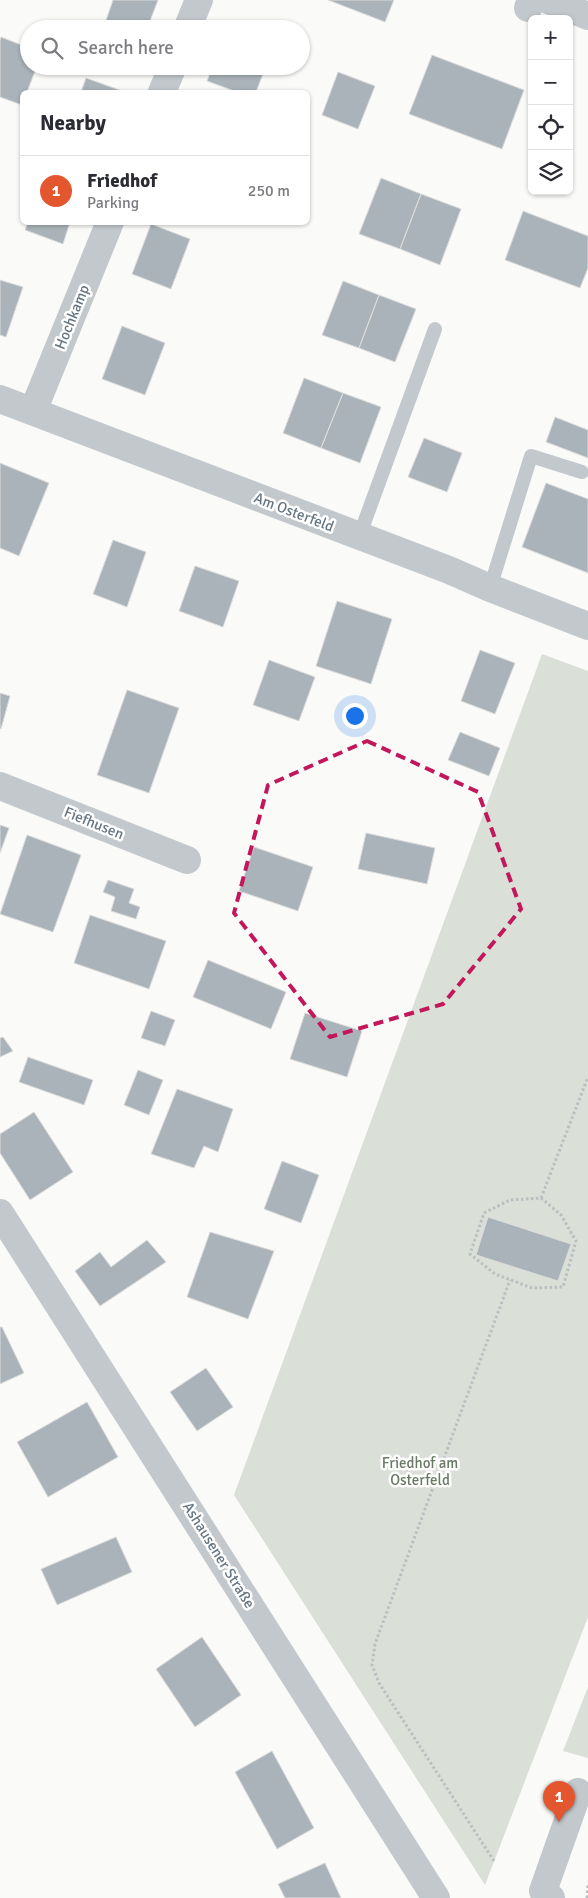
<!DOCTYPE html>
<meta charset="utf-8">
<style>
body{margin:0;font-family:Signika,sans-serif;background:#f7f7f7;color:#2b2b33}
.controls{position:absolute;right:15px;top:15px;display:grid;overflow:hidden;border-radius:8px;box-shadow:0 1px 4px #0004}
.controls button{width:45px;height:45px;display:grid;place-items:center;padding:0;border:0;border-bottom:1px solid #e1e1e2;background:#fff;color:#2b2b33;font:25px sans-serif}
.you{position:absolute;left:354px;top:715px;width:18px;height:18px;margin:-12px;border:4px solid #fff;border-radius:50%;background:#1a73e8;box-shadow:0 0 0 8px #1a73e833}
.badge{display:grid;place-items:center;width:32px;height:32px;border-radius:50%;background:#e4572e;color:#fff;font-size:16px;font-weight:700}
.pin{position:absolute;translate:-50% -41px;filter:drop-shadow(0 1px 2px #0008)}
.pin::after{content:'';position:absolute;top:26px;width:18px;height:15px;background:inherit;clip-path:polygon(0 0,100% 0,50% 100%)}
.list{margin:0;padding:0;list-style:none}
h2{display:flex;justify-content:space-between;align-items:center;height:65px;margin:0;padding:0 20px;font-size:21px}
h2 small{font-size:16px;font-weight:400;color:#7c7c81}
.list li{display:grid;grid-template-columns:32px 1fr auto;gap:15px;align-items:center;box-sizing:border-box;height:70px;padding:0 20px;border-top:1px solid #e1e1e2}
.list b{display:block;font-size:19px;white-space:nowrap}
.list p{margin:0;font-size:16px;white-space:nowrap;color:#7c7c81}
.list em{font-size:16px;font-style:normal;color:#7c7c81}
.icon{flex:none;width:28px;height:28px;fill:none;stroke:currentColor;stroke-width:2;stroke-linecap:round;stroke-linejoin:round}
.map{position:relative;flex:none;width:588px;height:1898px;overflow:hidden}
.search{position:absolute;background:#fff;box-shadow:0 1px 4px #0004;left:20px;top:20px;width:290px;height:55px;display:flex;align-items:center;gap:12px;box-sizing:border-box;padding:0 18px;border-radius:28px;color:#7c7c81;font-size:19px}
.panel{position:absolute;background:#fff;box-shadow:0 1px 4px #0004;left:20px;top:90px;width:290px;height:135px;border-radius:8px}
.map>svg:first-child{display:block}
</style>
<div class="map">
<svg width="588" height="1898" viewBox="0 0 588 1898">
<rect width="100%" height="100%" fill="#fafaf8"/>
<path fill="#dadfd7" d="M542 654 588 671V1617L485 1885 234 1495Z
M588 1687V1758L563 1751Z"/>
<path fill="#aab3b9" stroke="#dcdcda" d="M113 0H158L147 29H103Z
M328 0H394L385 22Z
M1 37 29 48V66H37L27 92H22V105L0 97V41Z
M432 55 524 90 502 149 409 114Z
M213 66H266L256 92H237L207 81Z
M338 72 375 86 358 129 322 115Z
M86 78 125 92H81Z
M381 178 421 194 400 249 359 234Z
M421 194 461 209 440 265 400 249Z
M523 211 588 236V268L580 288 505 260Z
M28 222H70L63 244 25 230Z
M151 224 190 239 171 289 132 274Z
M0 280 23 287 6 337 0 335Z
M343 281 379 295 359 348 322 335Z
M379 295 416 309 395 362 359 348Z
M122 326 165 343 145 395 102 379Z
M304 378 343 393 321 448 283 433Z
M343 393 381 407 360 463 321 448Z
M555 417 588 430V458L546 442Z
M424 438 462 453 447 492 408 477Z
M0 463 49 483 19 556 0 548Z
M546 483 588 499V573L522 547Z
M113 540 146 552 127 607 93 594Z
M195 566 239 581 223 627 179 611Z
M337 601 392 619 371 684 316 666Z
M480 650 515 663 495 714 461 701Z
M269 660 315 677 299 721 253 705Z
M127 690 179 708 149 793 97 775Z
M0 693 10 696 1 729 0 728Z
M460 732 500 748 489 776 448 760Z
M0 825 9 828 0 853Z
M366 833 435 848 427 884 358 869Z
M27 835 81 855 53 932 0 914Z
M254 847 313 867 298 911 239 891Z
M108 880 134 889 129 903 140 907 136 919 111 911 115 897 103 892Z
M90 915 166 941 149 989 74 963Z
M208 960 286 992 271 1029 193 997Z
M151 1011 175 1020 165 1046 141 1038Z
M305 1013 362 1031 347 1077 290 1059Z
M3 1037 13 1051 0 1057V1038Z
M28 1057 93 1080 84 1105 19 1082Z
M138 1070 163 1080 149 1115 124 1105Z
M177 1089 233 1109 218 1152 204 1146 194 1168 151 1154Z
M34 1112 73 1172 30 1200 0 1153V1134Z
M282 1161 319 1175 301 1223 264 1209Z
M488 1217 571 1244 558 1281 476 1255Z
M210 1232 274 1251 248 1319 187 1297Z
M147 1240 166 1262 100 1306 75 1271 100 1252 111 1267Z
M0 1327H2L24 1373 0 1384Z
M206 1368 233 1407 197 1431 170 1392Z
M87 1402 118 1457 48 1497 17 1442Z
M116 1537 132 1572 57 1605 41 1569Z
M202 1637 241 1695 195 1727 156 1669Z
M272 1751 314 1828 277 1849 235 1772Z
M325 1863 341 1898H285L278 1884Z"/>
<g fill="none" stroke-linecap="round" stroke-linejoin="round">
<path stroke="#bbbfc2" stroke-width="3" stroke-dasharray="2.5 2.5" stroke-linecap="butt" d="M541 1198 561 1215 576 1241 563 1287 532 1288 495 1274 470 1254 484 1213 510 1200Z
M541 1198 588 1077
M494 1861 379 1683 372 1665 375 1644 510 1280
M587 1898 588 1884"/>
<path stroke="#c3c8cc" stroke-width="14" d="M359 537 435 329
M490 588 531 456 582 472"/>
<path stroke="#c3c8cc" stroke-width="28" d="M548 0 588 16
M528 8 531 0
M187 29 199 0
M162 92 173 66
M0 399 449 570 490 588 588 626
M33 411 110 222
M0 786 187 860
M0 1213 436 1898
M551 1898 543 1891 578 1792"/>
</g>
<path fill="none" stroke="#c2185b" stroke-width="4" stroke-dasharray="10 6" stroke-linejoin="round" d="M367 741 478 792 521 909 443 1004 330 1037 234 913 268 785Z"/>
<g text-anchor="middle" stroke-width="5" stroke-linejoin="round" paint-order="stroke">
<g font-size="15" fill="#657683" stroke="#fff">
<text transform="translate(72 317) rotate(-68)" y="5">Hochkamp</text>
<text transform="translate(294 512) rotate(21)" y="5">Am Osterfeld</text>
<text transform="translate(94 823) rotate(22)" y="5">Fiefhusen</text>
<text transform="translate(219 1555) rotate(58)" y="5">Ashausener Straße</text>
</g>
<g font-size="15" fill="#687a64" stroke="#fff">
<text x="420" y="1468">Friedhof am<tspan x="420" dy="17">Osterfeld</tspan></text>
</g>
</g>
</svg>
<div class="controls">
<button>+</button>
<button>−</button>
<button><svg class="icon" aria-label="locate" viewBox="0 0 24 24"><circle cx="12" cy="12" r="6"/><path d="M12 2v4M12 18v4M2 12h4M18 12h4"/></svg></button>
<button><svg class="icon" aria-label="layers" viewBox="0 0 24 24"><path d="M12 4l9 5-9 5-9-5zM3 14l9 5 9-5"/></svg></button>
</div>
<div class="you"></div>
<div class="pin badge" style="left:559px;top:1822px">1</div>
<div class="search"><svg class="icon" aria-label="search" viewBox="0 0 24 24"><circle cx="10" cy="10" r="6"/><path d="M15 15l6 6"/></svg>Search here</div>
<section class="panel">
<h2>Nearby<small></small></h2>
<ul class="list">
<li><span class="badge">1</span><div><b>Friedhof</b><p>Parking</p></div><em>250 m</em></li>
</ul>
</section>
</div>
